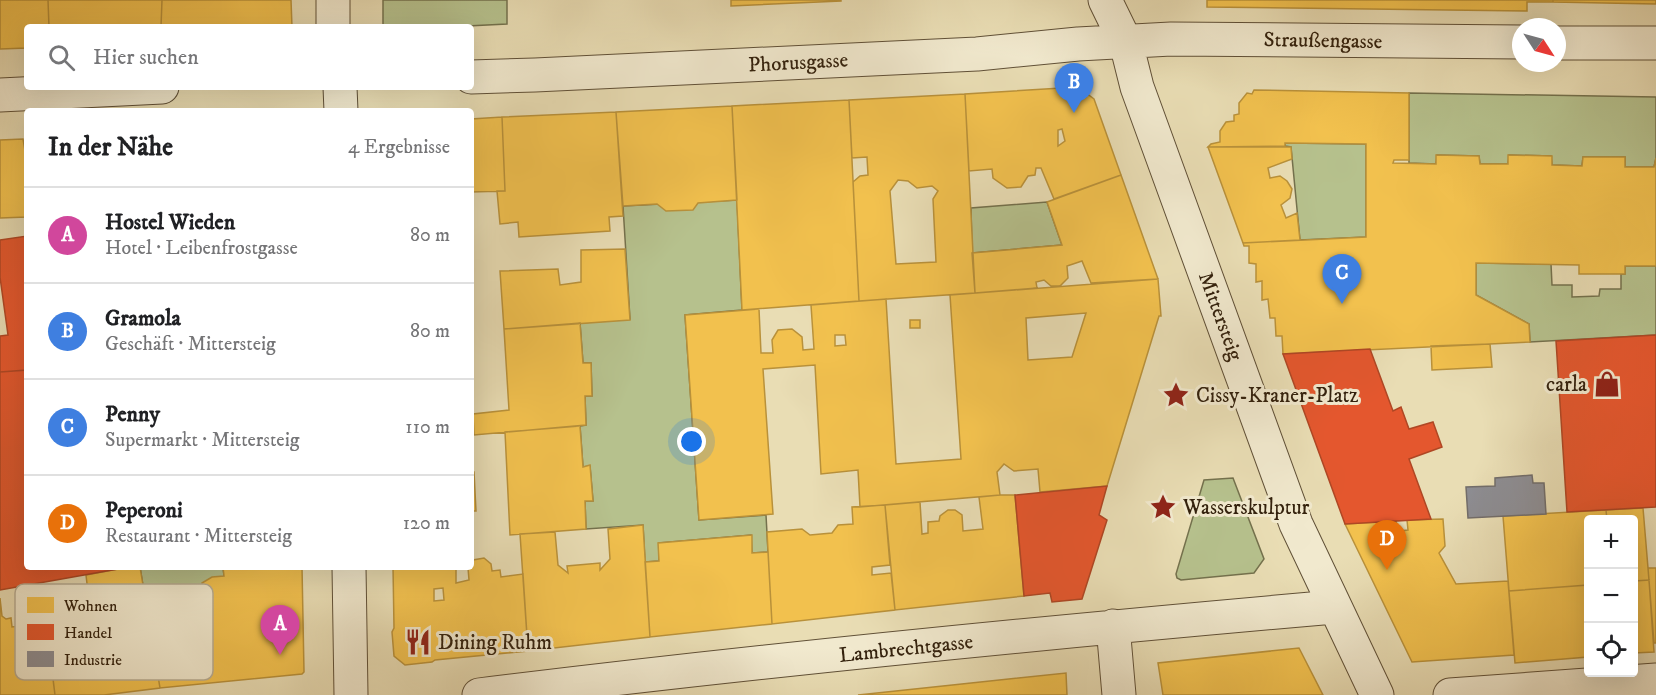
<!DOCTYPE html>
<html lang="de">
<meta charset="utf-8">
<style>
body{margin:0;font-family:"IM FELL DW Pica",serif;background:#f6f6f6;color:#202124}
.controls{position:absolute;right:18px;bottom:18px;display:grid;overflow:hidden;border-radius:6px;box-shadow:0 6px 24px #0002}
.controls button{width:54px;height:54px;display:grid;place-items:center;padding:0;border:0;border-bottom:2px solid #e0e0e0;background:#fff;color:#202124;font:30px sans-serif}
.compass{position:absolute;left:1512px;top:18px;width:54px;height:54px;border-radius:50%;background:#fff;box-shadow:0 6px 24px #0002;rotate:126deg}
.you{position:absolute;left:692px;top:442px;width:21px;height:21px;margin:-15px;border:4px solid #fff;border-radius:50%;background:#1a73e8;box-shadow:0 0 0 9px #1a73e833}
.badge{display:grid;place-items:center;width:39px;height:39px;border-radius:50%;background:#db2777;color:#fff;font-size:20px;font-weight:700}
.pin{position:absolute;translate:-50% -50px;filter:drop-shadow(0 2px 3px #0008)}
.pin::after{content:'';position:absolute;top:32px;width:21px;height:18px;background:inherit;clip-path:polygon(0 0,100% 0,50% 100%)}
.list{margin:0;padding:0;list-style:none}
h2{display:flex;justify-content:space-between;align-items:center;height:78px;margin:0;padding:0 24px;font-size:26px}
h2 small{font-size:20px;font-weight:400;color:#757577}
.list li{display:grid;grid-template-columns:39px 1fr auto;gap:18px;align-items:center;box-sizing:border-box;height:96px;padding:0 24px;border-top:2px solid #e0e0e0}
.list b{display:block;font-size:22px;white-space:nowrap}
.list p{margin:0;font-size:20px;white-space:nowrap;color:#757577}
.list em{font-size:20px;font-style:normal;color:#757577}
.icon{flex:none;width:33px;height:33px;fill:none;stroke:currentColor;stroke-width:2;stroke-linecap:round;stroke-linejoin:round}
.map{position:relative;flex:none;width:1656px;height:695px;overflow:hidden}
.search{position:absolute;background:#fff;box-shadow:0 6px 24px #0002;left:24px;top:24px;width:450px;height:66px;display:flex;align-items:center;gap:15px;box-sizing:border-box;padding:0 21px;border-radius:6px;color:#757577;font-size:22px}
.panel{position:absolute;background:#fff;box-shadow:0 6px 24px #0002;left:24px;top:108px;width:450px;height:462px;border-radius:6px}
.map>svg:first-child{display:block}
</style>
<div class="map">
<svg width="1656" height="695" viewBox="0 0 1656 695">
<rect width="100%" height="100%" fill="#e9ddb4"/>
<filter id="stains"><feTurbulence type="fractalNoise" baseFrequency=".00333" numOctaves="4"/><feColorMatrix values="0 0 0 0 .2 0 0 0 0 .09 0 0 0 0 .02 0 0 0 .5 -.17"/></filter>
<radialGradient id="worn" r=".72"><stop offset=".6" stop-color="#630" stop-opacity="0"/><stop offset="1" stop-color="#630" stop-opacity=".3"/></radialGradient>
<path fill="#b6c18d" stroke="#74714d" stroke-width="1.5" d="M383 0H507V24L447 27H383Z
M1409 93 1656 97V158L1654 167H1625V157H1583L1582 166 1552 165 1551 156 1509 155 1508 164H1480L1479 156 1437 155 1436 164 1409 163Z
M1285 143 1366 144V237L1300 240 1291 147 1285 146Z
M737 200 742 310 685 315 699 520 766 515 768 552 752 553 751 535 659 543V561L645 562 643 525 586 529 585 501H593L590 466 583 467 580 426 586 425 585 396H592L591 363H583L580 323 630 319 623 206Z
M1047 202 1062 245 972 253 971 208Z
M1476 263 1551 264 1552 285H1572V297L1599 296 1600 289H1621V274H1625V266H1656V335L1530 342 1529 324 1476 295Z
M1233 478 1264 559 1254 573 1181 580 1177 578 1176 574 1204 480Z
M140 567H223L224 576 204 596 193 599 191 604 147 610Z"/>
<path fill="#f2c14e" stroke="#b9913a" stroke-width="1.5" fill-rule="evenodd" d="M0 0H48L49 27H27V48L0 49Z
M48 0H162L161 27H49Z
M162 0H291L292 27H161Z
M731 0H841V1L731 6Z
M1207 0H1553V2H1527V11L1207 7Z
M1553 0H1656V4L1553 2Z
M1078 87 1094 99 1121 175 1054 199 1041 168H1036L1035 175 1028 176 1021 187 1007 188 993 178 992 169 969 171 965 94ZM1062 129 1065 141 1058 146V130Z
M1254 90 1409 93V160H1394L1393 163 1436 164V155L1479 156 1480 164H1508V155L1552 156V165L1582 166 1583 157H1625V167H1654L1656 158V266H1625V274H1579V265L1476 263V295L1529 324 1530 342 1283 354 1282 336H1276L1275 318H1270L1268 299 1262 300V281L1256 282V264L1249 263V246H1244L1243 243 1366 237V144L1285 143V146L1208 147 1211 144 1220 142V131L1226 122 1234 121V115L1239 114V103L1247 93 1252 94Z
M965 94 975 293 859 301 853 182 860 176 868 175 867 157 852 158 849 100ZM898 180 908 181 917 188 932 186 938 191 933 199 936 262 896 264 890 191Z
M849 100 859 301 742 310 732 106Z
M732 106 737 200 698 203 693 210 666 211 657 204 623 206 616 112Z
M616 112 623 216 609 217 610 231 519 237 518 222 500 224 497 191H505L502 117Z
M502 117 505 191 471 192V119Z
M23 139 27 162V217L0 218V140Z
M1208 147H1291L1292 159 1268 168 1270 178 1280 176 1287 181 1292 189 1290 198 1281 205 1286 218 1297 213 1300 240 1243 243Z
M1121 175 1158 279 1091 283 1082 261 1067 266 1068 278 1060 286H1051L1044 280 1036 282 1037 288 975 293 972 253 1062 245 1047 202Z
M625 249 630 320 504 329 500 271 558 269 560 285 581 282V250Z
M1158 279 1161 316H1159L1107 486 1040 492 1038 469 1014 471 1004 464 997 472 1000 495 860 507 858 470 821 474 815 365 763 369 773 514 699 520 685 315 759 309 761 353H773L772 340 778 330 792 329 802 337 803 350 814 349 811 305 886 299 896 464 961 459 950 295ZM1086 313 1072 357 1028 360 1026 318ZM835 335H845L846 345 835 346Z
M910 320H920V328H910Z
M580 323 583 363H591L592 396H585L586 425 474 435 473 414 509 410 504 329Z
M1490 344 1492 367 1432 370 1431 346Z
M580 426 583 467 590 465 593 501H585L586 529 510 535 505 432Z
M471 472H474L476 511H471Z
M1000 495H1015L1024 596 895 610 885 505 920 502 922 534 928 533V522L939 521 940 516 948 510H955L962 515 963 531 983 529 979 497Z
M885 505 890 565 872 567V575L891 573 895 610 772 624 767 532 802 529 810 535 832 533 838 525 853 524 852 507Z
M1643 508 1649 580 1634 581V520H1607L1606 510Z
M1606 510 1607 520H1588V585L1509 591 1503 516Z
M1443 519 1445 546 1439 553 1456 584 1508 581 1514 655 1412 662 1345 524 1396 521 1399 531 1408 530 1407 520Z
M643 525 650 637 528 651 520 534 555 532 558 565 568 573 567 566 600 563V570L610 559 608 529Z
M752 535V553L768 552 772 624 650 637 645 562 659 561 658 543Z
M484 558 491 564 492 571 500 570 501 577 523 574 528 651 435 660 432 662 405 665 394 656 392 632 394 628 393 567H456V583L469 580 468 568 471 567 473 560ZM443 588 444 600 434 601V589Z
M129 567H140L160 688 104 695H55L44 604 80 600V594L88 592 86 575Z
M223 567H302L304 672 302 674 160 688 147 610 191 604 193 599 204 596 202 583 212 577 224 576Z
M1648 568H1656V643H1654Z
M1649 580 1654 652 1634 653V581Z
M1588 585V657L1515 663 1509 591Z
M0 598 2 616 6 619 11 618 12 627 46 623 55 695H0Z
M1299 648 1323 695H1163L1158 663Z
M1066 673 1067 695H858L943 686Z"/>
<path fill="#e4572e" stroke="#af4724" stroke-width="1.5" d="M27 236V370L0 372V336L8 335 0 277V240Z
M1656 335V507L1567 512 1556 341Z
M1370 349 1393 411 1401 407 1409 429 1433 422 1442 447 1409 459 1431 519 1345 524 1283 354Z
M27 370V567H129L0 590V372Z
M1107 486 1099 515 1107 520 1082 599 1052 602 1050 593 1024 596 1015 495Z"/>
<path fill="#8d8d92" stroke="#726d6a" stroke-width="1.5" d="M1532 475 1533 483H1544L1546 514 1468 518 1466 487 1495 486V478Z"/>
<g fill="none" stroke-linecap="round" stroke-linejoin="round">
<g stroke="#605037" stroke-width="35">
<path id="minor" d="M333 0V27
M1105 0 1126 43 1137 87 1296 524 1377 695
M1557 43H1656
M471 77 535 75 977 54 1078 44 1171 39 1521 42
M340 87 341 111
M0 95 162 87
M349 567 351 695
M1113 626 1119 695
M479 695C763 660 1048 632 1334 607
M1450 695 1656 680"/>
</g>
<use href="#minor" stroke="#f1e9ce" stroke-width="33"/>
</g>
<defs>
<g id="shop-bare" transform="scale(2.07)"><path d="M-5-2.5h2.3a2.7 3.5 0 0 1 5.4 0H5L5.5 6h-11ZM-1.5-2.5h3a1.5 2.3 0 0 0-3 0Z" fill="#8f2418" stroke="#f1e9ce" stroke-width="2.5" paint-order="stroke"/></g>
<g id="sight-bare" transform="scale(2.07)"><path d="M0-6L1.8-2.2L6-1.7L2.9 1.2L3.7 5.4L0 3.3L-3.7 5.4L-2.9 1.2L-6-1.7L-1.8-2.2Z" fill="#8f2418" stroke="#f1e9ce" stroke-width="2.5" paint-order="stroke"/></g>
<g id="restaurant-bare" transform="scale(2.07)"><path d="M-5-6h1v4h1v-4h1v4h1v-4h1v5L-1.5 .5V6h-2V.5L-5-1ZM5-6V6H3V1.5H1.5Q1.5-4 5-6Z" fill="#8f2418" stroke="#f1e9ce" stroke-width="2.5" paint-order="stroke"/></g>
</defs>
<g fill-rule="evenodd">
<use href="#shop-bare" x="1607" y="384"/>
<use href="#sight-bare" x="1176" y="395"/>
<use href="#sight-bare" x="1163" y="507"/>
<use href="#restaurant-bare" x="418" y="642"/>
</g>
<g text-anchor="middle" stroke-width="6" stroke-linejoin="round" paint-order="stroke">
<g font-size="21" fill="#33210d" stroke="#f1e9ce">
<text transform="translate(1323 40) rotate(1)" y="7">Straußengasse</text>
<text transform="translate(798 62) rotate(-3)" y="7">Phorusgasse</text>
<text transform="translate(1221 316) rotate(70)" y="7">Mittersteig</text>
<text transform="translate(906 648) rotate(-6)" y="7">Lambrechtgasse</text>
</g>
<g font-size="21" fill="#33210d" stroke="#f1e9ce" text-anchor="start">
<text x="1587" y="391" text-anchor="end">carla</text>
<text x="1196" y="402">Cissy-Kraner-Platz</text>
<text x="1183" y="514">Wasserskulptur</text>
<text x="438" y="649">Dining Ruhm</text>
</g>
</g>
<rect x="15" y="584" width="198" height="96" rx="9" fill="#f1e9ce" stroke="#b8ad94" stroke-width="1.5"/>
<rect x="27" y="597" width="27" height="16" fill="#f2c14e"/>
<rect x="27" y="624" width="27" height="16" fill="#e4572e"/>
<rect x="27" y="651" width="27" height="16" fill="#8d8d92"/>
<g font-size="16" fill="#33210d">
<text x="64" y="611">Wohnen</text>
<text x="64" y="638">Handel</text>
<text x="64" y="665">Industrie</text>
</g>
<rect width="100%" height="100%" filter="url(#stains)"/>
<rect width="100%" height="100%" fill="url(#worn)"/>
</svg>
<div class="controls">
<button>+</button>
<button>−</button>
<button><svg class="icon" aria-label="locate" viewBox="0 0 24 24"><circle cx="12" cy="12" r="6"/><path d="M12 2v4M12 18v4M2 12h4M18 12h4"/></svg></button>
</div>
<svg class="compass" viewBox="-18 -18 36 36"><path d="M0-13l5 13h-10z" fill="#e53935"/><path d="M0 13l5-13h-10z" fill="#757577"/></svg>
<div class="you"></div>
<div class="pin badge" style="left:280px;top:655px;background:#d1479c">A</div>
<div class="pin badge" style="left:1074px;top:113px;background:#3f7fe0">B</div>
<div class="pin badge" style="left:1342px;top:304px;background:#3f7fe0">C</div>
<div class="pin badge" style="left:1387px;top:570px;background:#e8710a">D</div>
<div class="search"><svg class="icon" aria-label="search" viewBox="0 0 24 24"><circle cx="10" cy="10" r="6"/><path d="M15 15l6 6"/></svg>Hier suchen</div>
<section class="panel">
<h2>In der Nähe<small>4 Ergebnisse</small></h2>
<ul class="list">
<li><span class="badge" style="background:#d1479c">A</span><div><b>Hostel Wieden</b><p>Hotel · Leibenfrostgasse</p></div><em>80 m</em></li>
<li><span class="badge" style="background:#3f7fe0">B</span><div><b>Gramola</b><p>Geschäft · Mittersteig</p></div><em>80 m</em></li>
<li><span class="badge" style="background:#3f7fe0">C</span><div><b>Penny</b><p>Supermarkt · Mittersteig</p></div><em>110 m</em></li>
<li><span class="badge" style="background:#e8710a">D</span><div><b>Peperoni</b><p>Restaurant · Mittersteig</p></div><em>120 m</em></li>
</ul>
</section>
</div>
